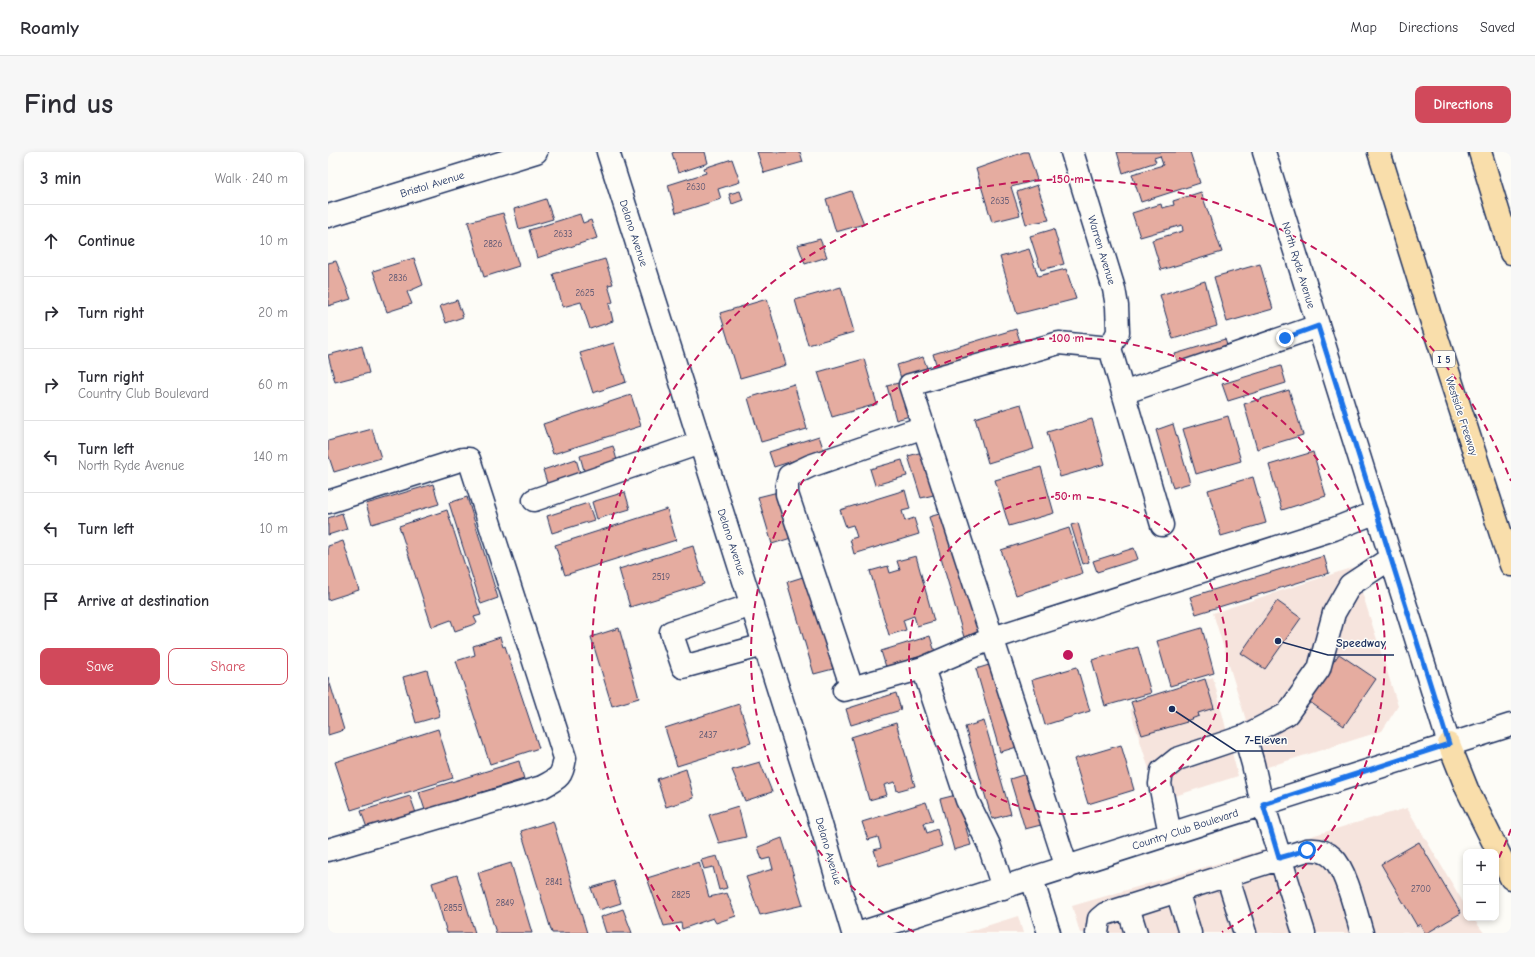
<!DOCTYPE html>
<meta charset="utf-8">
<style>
body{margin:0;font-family:"Comic Neue",sans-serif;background:#f7f7f7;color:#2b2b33}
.controls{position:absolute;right:12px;bottom:12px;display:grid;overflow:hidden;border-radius:8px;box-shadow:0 2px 6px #0003}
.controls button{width:36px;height:36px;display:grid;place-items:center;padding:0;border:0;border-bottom:1px solid #e1e1e2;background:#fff;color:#2b2b33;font:20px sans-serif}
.stop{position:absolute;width:12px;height:12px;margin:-9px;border:3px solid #1a73e8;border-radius:50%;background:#fff}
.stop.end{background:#1a73e8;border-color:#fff;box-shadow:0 1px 4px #0008}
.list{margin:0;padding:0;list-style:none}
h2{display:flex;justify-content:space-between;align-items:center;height:52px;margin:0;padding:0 16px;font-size:17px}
h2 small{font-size:13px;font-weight:400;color:#7c7c81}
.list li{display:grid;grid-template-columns:26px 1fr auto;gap:12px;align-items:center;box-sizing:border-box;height:72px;padding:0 16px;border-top:1px solid #e1e1e2}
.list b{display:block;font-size:15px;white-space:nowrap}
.list p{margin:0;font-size:13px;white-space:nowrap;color:#7c7c81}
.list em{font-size:13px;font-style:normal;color:#7c7c81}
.actions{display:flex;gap:8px;padding:12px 16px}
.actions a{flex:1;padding:9px 0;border:1px solid #d1495b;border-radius:8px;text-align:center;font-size:14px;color:#d1495b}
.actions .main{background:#d1495b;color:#fff}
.icon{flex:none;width:22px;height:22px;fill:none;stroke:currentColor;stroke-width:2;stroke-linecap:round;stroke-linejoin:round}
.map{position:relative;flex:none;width:1183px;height:781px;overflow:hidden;border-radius:8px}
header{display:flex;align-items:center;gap:24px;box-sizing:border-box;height:56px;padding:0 20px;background:#fff;border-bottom:1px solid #e1e1e2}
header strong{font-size:19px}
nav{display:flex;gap:22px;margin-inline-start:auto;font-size:14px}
.intro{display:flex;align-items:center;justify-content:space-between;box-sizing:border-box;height:96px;padding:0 24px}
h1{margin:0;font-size:28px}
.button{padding:10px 18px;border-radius:8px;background:#d1495b;color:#fff;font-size:14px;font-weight:700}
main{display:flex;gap:24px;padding:0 24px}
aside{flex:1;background:#fff;border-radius:8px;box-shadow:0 2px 6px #0003}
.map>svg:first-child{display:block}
</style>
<header>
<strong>Roamly</strong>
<nav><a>Map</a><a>Directions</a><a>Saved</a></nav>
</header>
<div class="intro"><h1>Find us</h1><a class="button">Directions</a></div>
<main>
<aside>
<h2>3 min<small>Walk · 240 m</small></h2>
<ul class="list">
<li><svg class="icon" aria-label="ahead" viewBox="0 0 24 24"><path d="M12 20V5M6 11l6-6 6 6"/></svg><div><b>Continue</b></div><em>10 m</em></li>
<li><svg class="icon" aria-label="right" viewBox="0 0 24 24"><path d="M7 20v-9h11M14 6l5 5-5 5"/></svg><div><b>Turn right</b></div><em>20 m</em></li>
<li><svg class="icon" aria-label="right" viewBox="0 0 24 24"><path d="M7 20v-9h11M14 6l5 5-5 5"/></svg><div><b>Turn right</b><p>Country Club Boulevard</p></div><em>60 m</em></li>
<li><svg class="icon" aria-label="left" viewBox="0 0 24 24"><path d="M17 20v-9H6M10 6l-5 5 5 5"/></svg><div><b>Turn left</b><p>North Ryde Avenue</p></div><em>140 m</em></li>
<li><svg class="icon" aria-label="left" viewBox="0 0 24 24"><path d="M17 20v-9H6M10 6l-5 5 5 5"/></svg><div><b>Turn left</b></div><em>10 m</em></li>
<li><svg class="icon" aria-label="arrive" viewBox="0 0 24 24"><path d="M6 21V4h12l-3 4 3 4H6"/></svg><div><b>Arrive at destination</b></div></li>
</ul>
<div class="actions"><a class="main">Save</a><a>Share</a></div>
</aside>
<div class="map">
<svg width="1183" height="781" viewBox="0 0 1183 781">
<rect width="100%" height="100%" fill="#fdfcf7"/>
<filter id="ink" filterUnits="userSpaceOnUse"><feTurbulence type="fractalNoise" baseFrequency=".025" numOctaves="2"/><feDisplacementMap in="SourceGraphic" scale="8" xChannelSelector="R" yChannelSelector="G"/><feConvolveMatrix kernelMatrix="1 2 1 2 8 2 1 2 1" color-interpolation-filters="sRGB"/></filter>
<g filter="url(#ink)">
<path fill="#f6e4dd" d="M1026 415 1070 554 1054 579 933 617 885 461Z
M885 525 910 624 831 649 802 557 833 542Z
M1079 656 1138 755V766H1145L1156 781H752L744 754Z
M690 764 695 781H636Z"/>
<path fill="#e5aca0" stroke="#1b2f5e" d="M347 0H377L380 11 350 21 344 1Z
M429 0H472L475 10 436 21Z
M696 0H700L709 28 683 35 692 63 664 70 648 17Z
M789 0H862L872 31 813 50 804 22 835 13 832 4 826 6 828 10 795 21Z
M404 7 412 30 390 37 393 47 348 61 340 33 378 21 376 16Z
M709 33 721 68 698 72 689 40Z
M412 39 415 48 404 52 401 42Z
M523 39 536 72 508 80 498 47Z
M873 40 894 100 833 118 824 88 855 79 854 73 812 85 804 61 833 52 834 56 846 53 845 49Z
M218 47 225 67 191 77 186 57Z
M175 61 191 114 156 125 140 70Z
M252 62 255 71 263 68 269 86 209 106 201 78Z
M726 77 736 112 713 118 702 84Z
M492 87 499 105 477 112 470 93Z
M701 97 710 124 738 117 748 147 689 162 672 105Z
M86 106 95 133 79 140 84 152 59 160 45 119Z
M277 107 285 132 280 133 285 150 281 152 285 169 262 177 253 150 235 155 225 122Z
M8 109 23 147 0 154V111Z
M932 112 945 157 899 170 886 125Z
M877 129 889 174 845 187 832 143Z
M513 135 526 180 480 193 467 148Z
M439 147 458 213 412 226 392 161Z
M129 148 135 165 118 171 112 154Z
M688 177 693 192 610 218 605 202Z
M897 187 902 203 852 218 847 202Z
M286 191 298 230 265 241 252 201Z
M34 194 41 221 7 230 0 203Z
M595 205 601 221 574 230 569 213Z
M536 207 549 252 504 265 490 220Z
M953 214 958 231 900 249 894 232Z
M574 230 585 263 568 268 559 234Z
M466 232 479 277 433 290 420 246Z
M961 238 975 283 929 297 916 252Z
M303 243 313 274 225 302 215 272Z
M693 252 706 297 660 311 647 266Z
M900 264 913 309 868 322 855 277Z
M764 267 777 312 732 325 719 280Z
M845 272 862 331 845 336 828 278Z
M44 277 53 306 6 320 0 302V289Z
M491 284 496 299 446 315 441 300Z
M285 294 290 312 257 322 252 304Z
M598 299 610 342 593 346 580 304Z
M985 300 998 344 954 358 941 313Z
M248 307 253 324 220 334 215 318Z
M574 308 579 324 547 333 542 317Z
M713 315 726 361 681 374 667 328Z
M925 325 938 371 893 384 880 338Z
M105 332 111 352 44 372 38 352Z
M577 338 582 357 574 359 577 369 586 366 591 382 526 402 522 387 529 385 525 373 518 375 512 358Z
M297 340 302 357 269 367 264 350Z
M450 340 463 386 444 392 430 345Z
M139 345 170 446 153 452 121 351Z
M260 351 266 368 224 381 219 364Z
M339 357 348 388 237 423 227 393Z
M119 358 153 463 146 465 149 471 127 479 123 468 104 475 71 374Z
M618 360 654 487 638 492 601 365Z
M14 361 19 377 0 383V366Z
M750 371 761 410 755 412 743 373Z
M741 376 755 421 688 443 673 398Z
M15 389 31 438 0 448V394Z
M365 394 376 432 302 455 291 417Z
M806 396 810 407 769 420 765 409Z
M588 404 606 469 589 474 586 464 575 468 578 478 561 483 542 419 560 414 562 421 572 418 569 409Z
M996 404 1001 421 868 462 862 445Z
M478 424 505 517 486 522 459 430Z
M949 449 973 466 937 517 913 501Z
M291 476 311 546 284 554 263 485Z
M874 476 886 521 842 534 829 489Z
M602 484 607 500 558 515 553 499Z
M172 485 175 495 177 494 211 596 162 612 128 509 147 503 145 494Z
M810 495 823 541 777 554 764 508Z
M1011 502 1048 527 1016 574 979 548Z
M664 512 689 595 672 600 648 517Z
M749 515 762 559 717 573 704 528Z
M99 518 112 564 88 571 75 525Z
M0 525 16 578 0 583Z
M877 527 886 556 870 561 871 564 858 569 859 570 814 583 803 550Z
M568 541 573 558 523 573 518 557Z
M411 552 423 591 349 614 337 576Z
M656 569 683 662 664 667 637 575Z
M568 571 587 634 569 639 567 630 556 633 559 643 541 648 523 585Z
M110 577 125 626 23 658 7 610Z
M793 593 806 638 760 652 746 607Z
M191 609 196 627 97 658 91 640Z
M432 610 444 640 417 649 404 618Z
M358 617 366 646 338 655 329 627Z
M698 622 713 673 697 677 682 627Z
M628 643 643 693 626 698 612 647Z
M82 644 88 661 39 676 33 659Z
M598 650 605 669 596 671 599 681 609 677 614 694 551 714 546 698 553 696 550 685 540 688 534 670Z
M410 654 418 685 391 691 381 663Z
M225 669 259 781H224L193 679Z
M454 686 475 753 432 763 418 725 445 717 442 706 434 708 430 695Z
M1091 690 1133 761 1099 781H1097L1092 772 1089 774 1053 712Z
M389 704 399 736 391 738 385 715 376 717 373 708Z
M371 710 381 745 399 741 408 764 388 771 385 766 354 777 353 771 336 774 319 726Z
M183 711 204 781H168L150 721Z
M129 723 147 781H119L104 731Z
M286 729 293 751 271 758 263 736Z
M295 757 304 781H278L273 765Z"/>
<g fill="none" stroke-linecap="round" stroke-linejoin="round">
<g stroke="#1b2f5e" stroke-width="25">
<path id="minor" d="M280 0 489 659 525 781
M744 0 786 137 789 154 790 180 782 196
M936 0 1121 592
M0 64 208 0
M782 196 834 373
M795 241 990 174
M206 348 372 291
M0 350 135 307H141L237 606C234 625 231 626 214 635L0 698
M424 453 343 480 355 515 436 493
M595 516 665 486 1006 377 1049 360
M524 536 459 342V332L461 324 482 314 596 275
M516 538 595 516 639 648 661 693 675 736
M842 682 832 632 834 619 849 607 917 584
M739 716 582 233 731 191 782 196
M899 723 917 781
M704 727 721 781
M849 739 862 781
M800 755 808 781
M532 781 1183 573
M769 781 771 767 777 762 979 698C988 697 998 699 1005 706 1019 719 1028 762 1034 781
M976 781 931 639 925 612 917 584 959 562 991 517 1006 461 1022 433 1063 406"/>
</g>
<g stroke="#1b2f5e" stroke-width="25">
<path id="highway" d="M1051 0 1103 167 1183 413
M1152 0 1183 101
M1121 592 1139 637 1183 726"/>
</g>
<use href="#minor" stroke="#fdfcf7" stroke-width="22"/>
<use href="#highway" stroke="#f9deab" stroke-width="22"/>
</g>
</g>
<g fill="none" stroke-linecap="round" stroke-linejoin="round" filter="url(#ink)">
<path stroke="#1a73e8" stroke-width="5" d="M957 186 990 174 1121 592 935 652 951 706 979 698"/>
</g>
<g fill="none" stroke="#c2185b" stroke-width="2" stroke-dasharray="7 5">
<circle cx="740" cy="503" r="159"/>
<path d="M586 780A317 317 0 1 1 894 780"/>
<path d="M1183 677A476 476 0 0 1 1170 708M352 779A476 476 0 1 1 1183 329"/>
</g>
<g text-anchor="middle" stroke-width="3" stroke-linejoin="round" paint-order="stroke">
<g font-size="9" fill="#4e4e6e">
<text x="368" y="38">2630</text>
<text x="672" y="52">2635</text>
<text x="235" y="85">2633</text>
<text x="165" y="95">2826</text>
<text x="70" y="129">2836</text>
<text x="257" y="144">2625</text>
<text x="333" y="428">2519</text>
<text x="380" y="586">2437</text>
<text x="226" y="733">2841</text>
<text x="1093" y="740">2700</text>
<text x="353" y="746">2825</text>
<text x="177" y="754">2849</text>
<text x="125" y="759">2855</text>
</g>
<rect fill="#fdfcf7" stroke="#5f6c8c" stroke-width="1" x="1105" y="199" width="22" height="16" rx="3"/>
<g font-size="10" font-weight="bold" fill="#1b2f5e">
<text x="1116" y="211">I 5</text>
</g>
<g font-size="11" fill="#1b2f5e" stroke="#fdfcf7">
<text transform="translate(104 32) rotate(-17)" y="4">Bristol Avenue</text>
<text transform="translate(306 81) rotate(72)" y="4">Delano Avenue</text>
<text transform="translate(774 98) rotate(73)" y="4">Warren Avenue</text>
<text transform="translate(971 113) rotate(73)" y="4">North Ryde Avenue</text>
<text transform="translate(1134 264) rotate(72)" y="4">Westside Freeway</text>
<text transform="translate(404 390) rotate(72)" y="4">Delano Avenue</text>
<text transform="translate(857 677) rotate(-18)" y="4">Country Club Boulevard</text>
<text transform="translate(501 699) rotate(74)" y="4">Delano Avenue</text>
</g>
</g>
<circle cx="740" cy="503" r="6" fill="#c2185b" stroke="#fdfcf7" stroke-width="2"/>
<g font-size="12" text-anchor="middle" font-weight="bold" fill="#c2185b" stroke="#fdfcf7" stroke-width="3" stroke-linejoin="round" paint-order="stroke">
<text x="740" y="31">150 m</text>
<text x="740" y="190">100 m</text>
<text x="740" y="348">50 m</text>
</g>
<path fill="none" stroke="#1b2f5e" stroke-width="1.5" d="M950 489L1000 503H1066M844 557L908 599H967"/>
<g fill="#1b2f5e" stroke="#fdfcf7" stroke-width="1.5">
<circle cx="950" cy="489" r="4"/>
<circle cx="844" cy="557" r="4"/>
</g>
<g font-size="12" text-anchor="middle" font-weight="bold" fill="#1b2f5e" stroke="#fdfcf7" stroke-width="3" stroke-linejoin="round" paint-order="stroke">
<text x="1033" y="495">Speedway</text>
<text x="938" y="592">7-Eleven</text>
</g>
</svg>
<div class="controls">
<button>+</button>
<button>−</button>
</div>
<div class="stop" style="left:979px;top:698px"></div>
<div class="stop end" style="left:957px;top:186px"></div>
</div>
</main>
